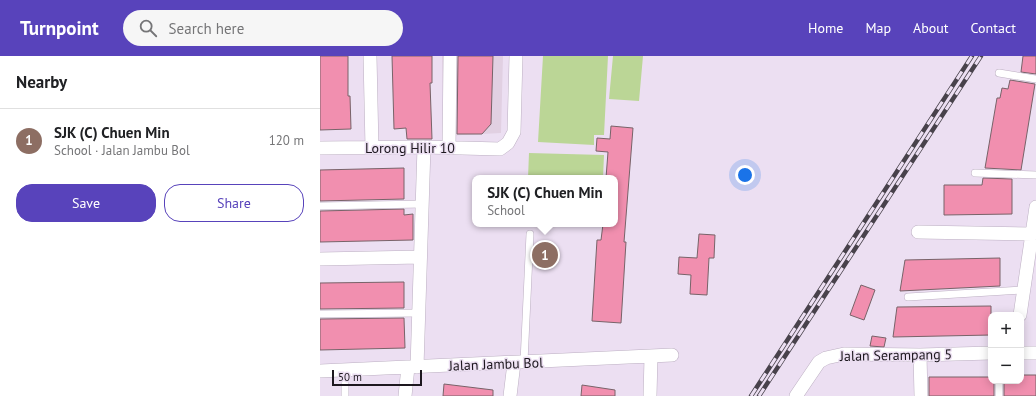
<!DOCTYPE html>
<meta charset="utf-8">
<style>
body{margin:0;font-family:"PT Sans",sans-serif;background:#f6f6f6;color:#202124}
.controls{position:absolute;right:12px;bottom:12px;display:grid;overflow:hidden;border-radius:8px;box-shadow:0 2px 10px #0003}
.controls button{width:36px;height:36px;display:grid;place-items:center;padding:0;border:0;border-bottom:1px solid #e0e0e0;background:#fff;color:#202124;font:20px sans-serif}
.scale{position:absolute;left:12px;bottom:10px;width:90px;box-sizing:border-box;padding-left:4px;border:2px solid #1d181f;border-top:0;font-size:11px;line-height:14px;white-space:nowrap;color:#1d181f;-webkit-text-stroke:3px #ecdff2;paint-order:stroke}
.you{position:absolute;left:425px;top:119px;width:14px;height:14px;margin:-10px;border:3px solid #fff;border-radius:50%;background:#1a73e8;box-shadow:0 0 0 6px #1a73e833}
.badge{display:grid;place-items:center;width:26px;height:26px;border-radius:50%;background:#5843bb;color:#fff;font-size:13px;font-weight:700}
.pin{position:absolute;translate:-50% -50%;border:2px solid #fff;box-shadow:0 1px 4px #0006}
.popup{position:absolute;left:152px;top:119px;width:146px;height:52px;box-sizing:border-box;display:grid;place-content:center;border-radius:8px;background:#fff;filter:drop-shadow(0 1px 3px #0005);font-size:13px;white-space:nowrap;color:#757577}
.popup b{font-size:15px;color:#202124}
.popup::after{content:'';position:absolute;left:50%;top:100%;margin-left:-8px;border:8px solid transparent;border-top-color:#fff}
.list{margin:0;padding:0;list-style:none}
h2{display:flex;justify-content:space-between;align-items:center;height:52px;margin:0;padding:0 16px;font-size:17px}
h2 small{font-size:13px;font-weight:400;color:#757577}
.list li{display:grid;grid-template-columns:26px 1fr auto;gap:12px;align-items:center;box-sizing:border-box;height:64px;padding:0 16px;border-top:1px solid #e0e0e0}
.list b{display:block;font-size:15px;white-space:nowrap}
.list p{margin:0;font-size:13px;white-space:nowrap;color:#757577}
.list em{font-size:13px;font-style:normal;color:#757577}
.actions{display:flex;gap:8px;padding:12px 16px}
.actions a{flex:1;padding:9px 0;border:1px solid #5843bb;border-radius:16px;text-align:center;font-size:14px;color:#5843bb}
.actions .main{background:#5843bb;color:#fff}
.icon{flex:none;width:22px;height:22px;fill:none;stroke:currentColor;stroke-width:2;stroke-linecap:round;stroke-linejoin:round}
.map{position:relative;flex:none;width:716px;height:340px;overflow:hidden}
header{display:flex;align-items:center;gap:24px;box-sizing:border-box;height:56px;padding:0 20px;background:#5843bb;color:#fff}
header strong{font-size:19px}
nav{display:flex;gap:22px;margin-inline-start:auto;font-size:14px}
.search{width:280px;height:36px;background:#f6f6f6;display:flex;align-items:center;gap:10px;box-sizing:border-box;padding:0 14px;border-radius:22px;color:#757577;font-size:15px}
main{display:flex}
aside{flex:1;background:#fff}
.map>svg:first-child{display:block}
</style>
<header>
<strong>Turnpoint</strong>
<div class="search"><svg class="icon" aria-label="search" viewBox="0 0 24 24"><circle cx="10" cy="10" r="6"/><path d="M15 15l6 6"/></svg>Search here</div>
<nav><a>Home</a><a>Map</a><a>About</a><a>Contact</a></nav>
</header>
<main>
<aside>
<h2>Nearby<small></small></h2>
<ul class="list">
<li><span class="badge" style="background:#8d6e63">1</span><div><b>SJK (C) Chuen Min</b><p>School · Jalan Jambu Bol</p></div><em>120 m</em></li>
</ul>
<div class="actions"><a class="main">Save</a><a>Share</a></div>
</aside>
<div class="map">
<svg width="716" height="340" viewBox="0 0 716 340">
<rect width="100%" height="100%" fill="#ecdff2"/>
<path fill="#e1d0e2" d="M122 0H183L181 77 124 80Z"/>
<path fill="#bbd696" d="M223 0H288L284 79H274V89L218 86Z
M293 0H323L319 45 289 43Z
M209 97 284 99 283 122H208Z"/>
<path fill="#f18faf" stroke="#786369" d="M0 0H28V40H30L31 73 0 74Z
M72 0H112V27H110L112 83H87L86 72 74 73Z
M138 0H173L171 68 162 78H137Z
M703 0H716V18L701 16Z
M690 24 715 28 701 114 665 112 677 42H680L682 32 688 33Z
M291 70 313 72 304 186H306L301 267 272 265 277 184H281L283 168H295V122H286L288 96 276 95 277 82 290 83Z
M84 112V143L0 145V114Z
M663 122 692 123V158L624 159V129H662Z
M84 153V159L93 158V184L0 186V155Z
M379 178 395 179 394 202H389L387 239 370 238 371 219 358 218 359 201 377 202Z
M680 202V230L580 235 585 204Z
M84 226V252L0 253V227Z
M541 229 555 234 544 264 530 259Z
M671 250V279L573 281 577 251Z
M84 262 85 292 0 294V263Z
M552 280 566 282 564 291 550 290Z
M701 319H716V340H684V325H701Z
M609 321H671V325H674V340H609Z
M124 328 173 334V340H123Z
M262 329 295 334V340H261Z"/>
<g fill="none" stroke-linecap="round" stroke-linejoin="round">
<g stroke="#bcafc2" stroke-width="8">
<path id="service" d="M679 17 716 23
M655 117 716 119
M0 150 102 148
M588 241 703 234
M0 258 99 257
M204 306 210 178
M25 340V314
M679 340V325"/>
</g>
<g stroke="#bcafc2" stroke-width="14">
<path id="minor" d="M50 0 52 92
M129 91 130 0
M0 92 104 91 180 93 188 87 194 76 196 0
M598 176 713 178
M0 203 100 201
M700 259 716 151
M701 297H716
M600 299 601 340
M97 311 104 91
M0 315 352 299
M85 340 88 311
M190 340 194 307
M330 340 331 301
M476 340 499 306 506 302 524 298 600 299 671 297"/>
</g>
<use href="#service" stroke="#fff" stroke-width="7"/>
<use href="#minor" stroke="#fff" stroke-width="13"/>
<g stroke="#48424b" stroke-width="4.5">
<path id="rail" d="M431 340 652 0
M439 340 661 0"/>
</g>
<use href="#rail" stroke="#ecdff2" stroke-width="3" stroke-dasharray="9" stroke-linecap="butt"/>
</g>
<g text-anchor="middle" stroke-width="3" stroke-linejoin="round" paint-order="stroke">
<g font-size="14" fill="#1d181f" stroke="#ecdff2">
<text x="90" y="97">Lorong Hilir 10</text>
<text transform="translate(576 299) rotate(-1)" y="5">Jalan Serampang 5</text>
<text transform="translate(176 308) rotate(-2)" y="5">Jalan Jambu Bol</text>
</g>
</g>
</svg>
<div class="controls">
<button>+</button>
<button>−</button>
</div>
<div class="scale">50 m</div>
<div class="you"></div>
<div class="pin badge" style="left:225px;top:199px;background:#8d6e63">1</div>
<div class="popup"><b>SJK (C) Chuen Min</b>School</div>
</div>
</main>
